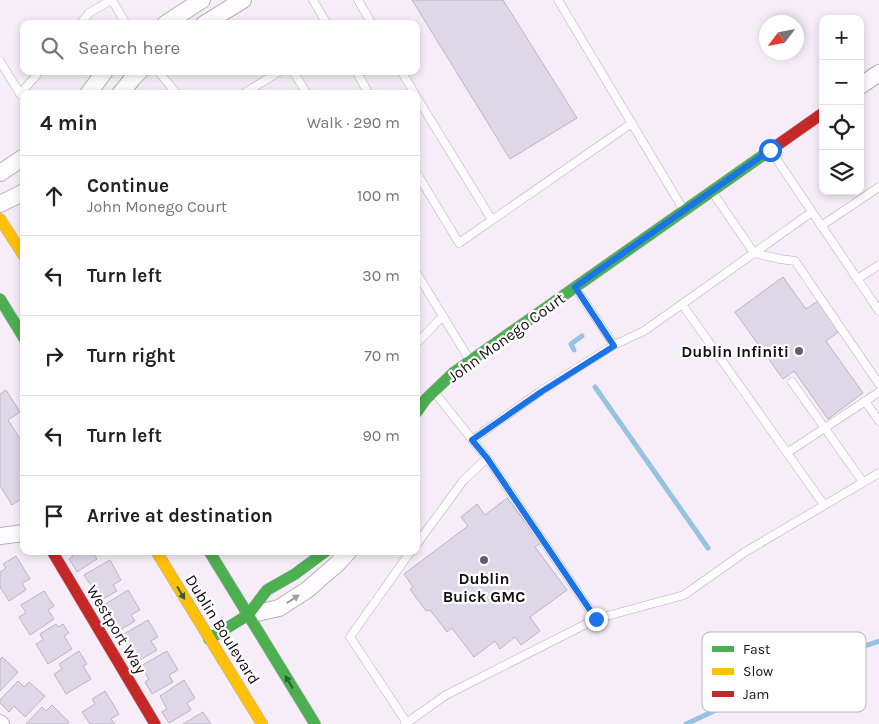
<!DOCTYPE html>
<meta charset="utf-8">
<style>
body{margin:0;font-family:Karla,sans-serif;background:#f2f2f2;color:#222}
.controls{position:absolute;right:15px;top:15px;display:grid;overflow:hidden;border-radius:10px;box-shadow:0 2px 8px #0003}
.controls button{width:45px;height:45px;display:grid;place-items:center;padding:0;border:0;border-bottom:1px solid #e0e0e0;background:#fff;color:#222;font:25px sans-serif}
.compass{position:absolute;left:759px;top:15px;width:45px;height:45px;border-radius:50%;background:#fff;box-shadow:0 2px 8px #0003;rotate:238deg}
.stop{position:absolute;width:15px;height:15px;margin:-11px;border:4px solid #1a73e8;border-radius:50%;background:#fff}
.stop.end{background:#1a73e8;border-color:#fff;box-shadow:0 1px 5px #0008}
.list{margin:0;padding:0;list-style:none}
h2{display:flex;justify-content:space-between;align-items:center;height:65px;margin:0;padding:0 20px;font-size:21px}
h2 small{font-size:16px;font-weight:400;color:#767676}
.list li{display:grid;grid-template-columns:32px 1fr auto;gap:15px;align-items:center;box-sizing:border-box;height:80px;padding:0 20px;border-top:1px solid #e0e0e0}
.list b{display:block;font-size:19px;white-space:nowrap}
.list p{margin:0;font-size:16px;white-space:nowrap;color:#767676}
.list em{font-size:16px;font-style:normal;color:#767676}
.icon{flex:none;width:28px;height:28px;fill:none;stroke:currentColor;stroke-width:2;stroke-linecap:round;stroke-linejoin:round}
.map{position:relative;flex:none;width:879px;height:724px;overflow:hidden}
.search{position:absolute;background:#fff;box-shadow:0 2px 8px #0003;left:20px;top:20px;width:400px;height:55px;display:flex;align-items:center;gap:12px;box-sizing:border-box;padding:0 18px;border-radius:10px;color:#767676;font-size:19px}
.panel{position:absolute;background:#fff;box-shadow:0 2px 8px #0003;left:20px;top:90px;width:400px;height:465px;border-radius:10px}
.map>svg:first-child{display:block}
</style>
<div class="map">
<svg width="879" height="724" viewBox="0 0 879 724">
<rect width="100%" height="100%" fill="#f6edf9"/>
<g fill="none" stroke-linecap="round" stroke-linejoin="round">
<path stroke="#97c2e2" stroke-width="5" d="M574 350 571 344 582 336
M595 387 708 548
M808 650 824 660
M686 724 824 660 879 641"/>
</g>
<path fill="#ded7e8" stroke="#bbb5c0" d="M412 0H503L577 118 510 159Z
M783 277 806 309 818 301 840 331 826 341 863 393 828 419 794 371 783 379 735 312Z
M6 390 20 412 8 420 24 445V497L12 505 0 486V394Z
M507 498 541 543 535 547 567 590 530 617 540 631 521 645 515 637 500 649 495 641 474 657 452 628 447 632 430 610 426 611 410 589 413 587 404 574 468 526 461 517 477 504 485 515Z
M69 551H95L93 553 97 559 77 572 69 559 73 556Z
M16 556 30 579 22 583 26 590 9 601 0 587V572L6 568 3 564Z
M110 560 121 580 113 585 117 591 96 603 88 590 92 587 84 575Z
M128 590 140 610 131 615 135 621 113 634 105 621 111 617 104 605Z
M44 591 54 606 48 610 54 619 30 635 19 617 26 613 21 605Z
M148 620 158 637 151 641 157 650 133 664 125 650 130 647 122 635Z
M56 624 58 627 63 624 69 633 64 636 72 649 48 664 36 644 43 640 40 634Z
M79 651 87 664 83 666 91 679 66 694 54 674 62 669 59 664Z
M167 651 178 670 169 675 173 682 152 694 145 682 149 679 141 666Z
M2 657 18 672 0 691V659Z
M184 680 195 698 187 703 191 710 169 723 162 712 167 709 160 696Z
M18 681 24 687 29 682 45 696 25 717 14 706 9 712 0 703V700Z
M105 691 119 714 111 719 115 724H90L82 712 95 704 92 699Z
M52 705 69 722 67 724H26L42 707 46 711Z
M203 712 211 724H183Z"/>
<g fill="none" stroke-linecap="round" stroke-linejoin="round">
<g stroke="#b6aeb8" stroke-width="9">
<path id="lane" d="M112 0 126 24
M313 0 327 24
M358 0 372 24
M558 0 683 209
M80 24 89 13 111 0
M0 61 20 94 40 71
M158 71 177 94
M293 71 307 94
M356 71 369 94
M401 71 415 94
M243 94 280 71
M416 96 492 220
M771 151 879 311
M416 172 459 243 632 123
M713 193 754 253 780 259 795 261 879 384
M821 226 879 187
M416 272 469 359
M857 279 879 265
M576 289 614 345
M682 304 824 505
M416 344 443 316
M792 382 863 482
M435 393 487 458 596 619
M865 401 879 421
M472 440 541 391 614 345 644 331 812 212
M787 453 879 392
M416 545 463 481 487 458
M407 723 350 637 411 551
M405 724 446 695 596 619 684 595 745 552 879 473"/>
</g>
<g stroke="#b6aeb8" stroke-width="18">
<path id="street" d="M165 24 202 0
M204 24 243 0
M860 86 879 73
M88 94 105 71
M120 94 133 78 140 71
M0 173 24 157
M0 204 24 192
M0 536 24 533
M248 615 279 608 307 590 337 564 349 551
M0 723 1 724"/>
</g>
<g stroke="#b6aeb8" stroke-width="12">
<path id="fast" d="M0 299 24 338
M416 413 426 399 453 373 769 151
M209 551 315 724
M209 639 248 615 267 590 295 574 326 551"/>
</g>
<g stroke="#b6aeb8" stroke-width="12">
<path id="slow" d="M0 219 24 256
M156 551 262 724"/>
</g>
<g stroke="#b6aeb8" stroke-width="12">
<path id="jam" d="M769 151 823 113
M52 551 155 724"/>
</g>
<use href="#lane" stroke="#fefcfe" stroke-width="8"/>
<use href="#street" stroke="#fefcfe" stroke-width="16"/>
<use href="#fast" stroke="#4caf50" stroke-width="11"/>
<use href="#slow" stroke="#ffc107" stroke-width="11"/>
<use href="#jam" stroke="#c62828" stroke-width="11"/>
</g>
<defs><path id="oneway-solid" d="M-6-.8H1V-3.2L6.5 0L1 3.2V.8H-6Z" transform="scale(1.25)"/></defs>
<g fill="#305e34">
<use href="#oneway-solid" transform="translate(181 593) rotate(59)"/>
<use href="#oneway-solid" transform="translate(289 682) rotate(-121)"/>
</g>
<use fill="#a19da2" href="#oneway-solid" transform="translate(293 599) rotate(-33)"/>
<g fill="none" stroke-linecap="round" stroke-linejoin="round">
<path stroke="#1a73e8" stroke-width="6" d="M596 619 487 458 472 440 541 392 614 346 575 287 770 150"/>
</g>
<g fill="#645c66" stroke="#fff" stroke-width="2">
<circle cx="799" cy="351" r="5"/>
<circle cx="484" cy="560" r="5"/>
</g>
<g text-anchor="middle" stroke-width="4.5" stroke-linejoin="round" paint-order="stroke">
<g font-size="16" fill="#150e17" stroke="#fff">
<text transform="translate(506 337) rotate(-36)" y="6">John Monego Court</text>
<text transform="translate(117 629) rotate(59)" y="6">Westport Way</text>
<text transform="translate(223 629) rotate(58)" y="6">Dublin Boulevard</text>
</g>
<g font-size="16" font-weight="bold" fill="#150e17" stroke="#fff" text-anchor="end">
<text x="789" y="357">Dublin Infiniti</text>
<text x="484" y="584" text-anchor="middle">Dublin<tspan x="484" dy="18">Buick GMC</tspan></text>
</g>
</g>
<rect x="702" y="632" width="164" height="80" rx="8" fill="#fff" stroke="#b9b7b9" stroke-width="1"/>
<rect x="712" y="646" width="22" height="6" fill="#4caf50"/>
<rect x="712" y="668" width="22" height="7" fill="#ffc107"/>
<rect x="712" y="691" width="22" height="6" fill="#c62828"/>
<g font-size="14" fill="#150e17">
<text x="743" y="654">Fast</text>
<text x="743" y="676">Slow</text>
<text x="743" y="699">Jam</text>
</g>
</svg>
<div class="controls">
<button>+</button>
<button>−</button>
<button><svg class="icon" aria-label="locate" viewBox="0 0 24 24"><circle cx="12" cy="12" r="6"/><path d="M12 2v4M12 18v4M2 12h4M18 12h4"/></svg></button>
<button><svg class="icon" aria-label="layers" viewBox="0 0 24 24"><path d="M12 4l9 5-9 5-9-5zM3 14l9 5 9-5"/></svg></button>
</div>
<svg class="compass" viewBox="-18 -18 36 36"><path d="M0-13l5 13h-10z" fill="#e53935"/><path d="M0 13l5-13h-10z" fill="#767676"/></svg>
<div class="stop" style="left:770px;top:150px"></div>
<div class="stop end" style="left:596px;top:619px"></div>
<div class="search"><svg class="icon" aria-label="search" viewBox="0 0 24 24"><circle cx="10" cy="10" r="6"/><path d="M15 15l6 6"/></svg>Search here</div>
<section class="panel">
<h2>4 min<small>Walk · 290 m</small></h2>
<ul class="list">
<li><svg class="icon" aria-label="ahead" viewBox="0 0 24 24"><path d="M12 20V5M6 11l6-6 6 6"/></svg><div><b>Continue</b><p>John Monego Court</p></div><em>100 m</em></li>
<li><svg class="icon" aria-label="left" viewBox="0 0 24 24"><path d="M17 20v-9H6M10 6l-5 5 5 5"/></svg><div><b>Turn left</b></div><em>30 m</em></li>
<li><svg class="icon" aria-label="right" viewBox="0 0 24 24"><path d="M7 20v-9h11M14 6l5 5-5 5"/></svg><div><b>Turn right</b></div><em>70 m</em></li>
<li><svg class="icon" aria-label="left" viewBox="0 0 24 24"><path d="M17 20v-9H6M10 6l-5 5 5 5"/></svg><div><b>Turn left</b></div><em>90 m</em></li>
<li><svg class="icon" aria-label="arrive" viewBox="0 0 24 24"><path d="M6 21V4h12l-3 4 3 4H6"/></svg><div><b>Arrive at destination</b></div></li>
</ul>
</section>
</div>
